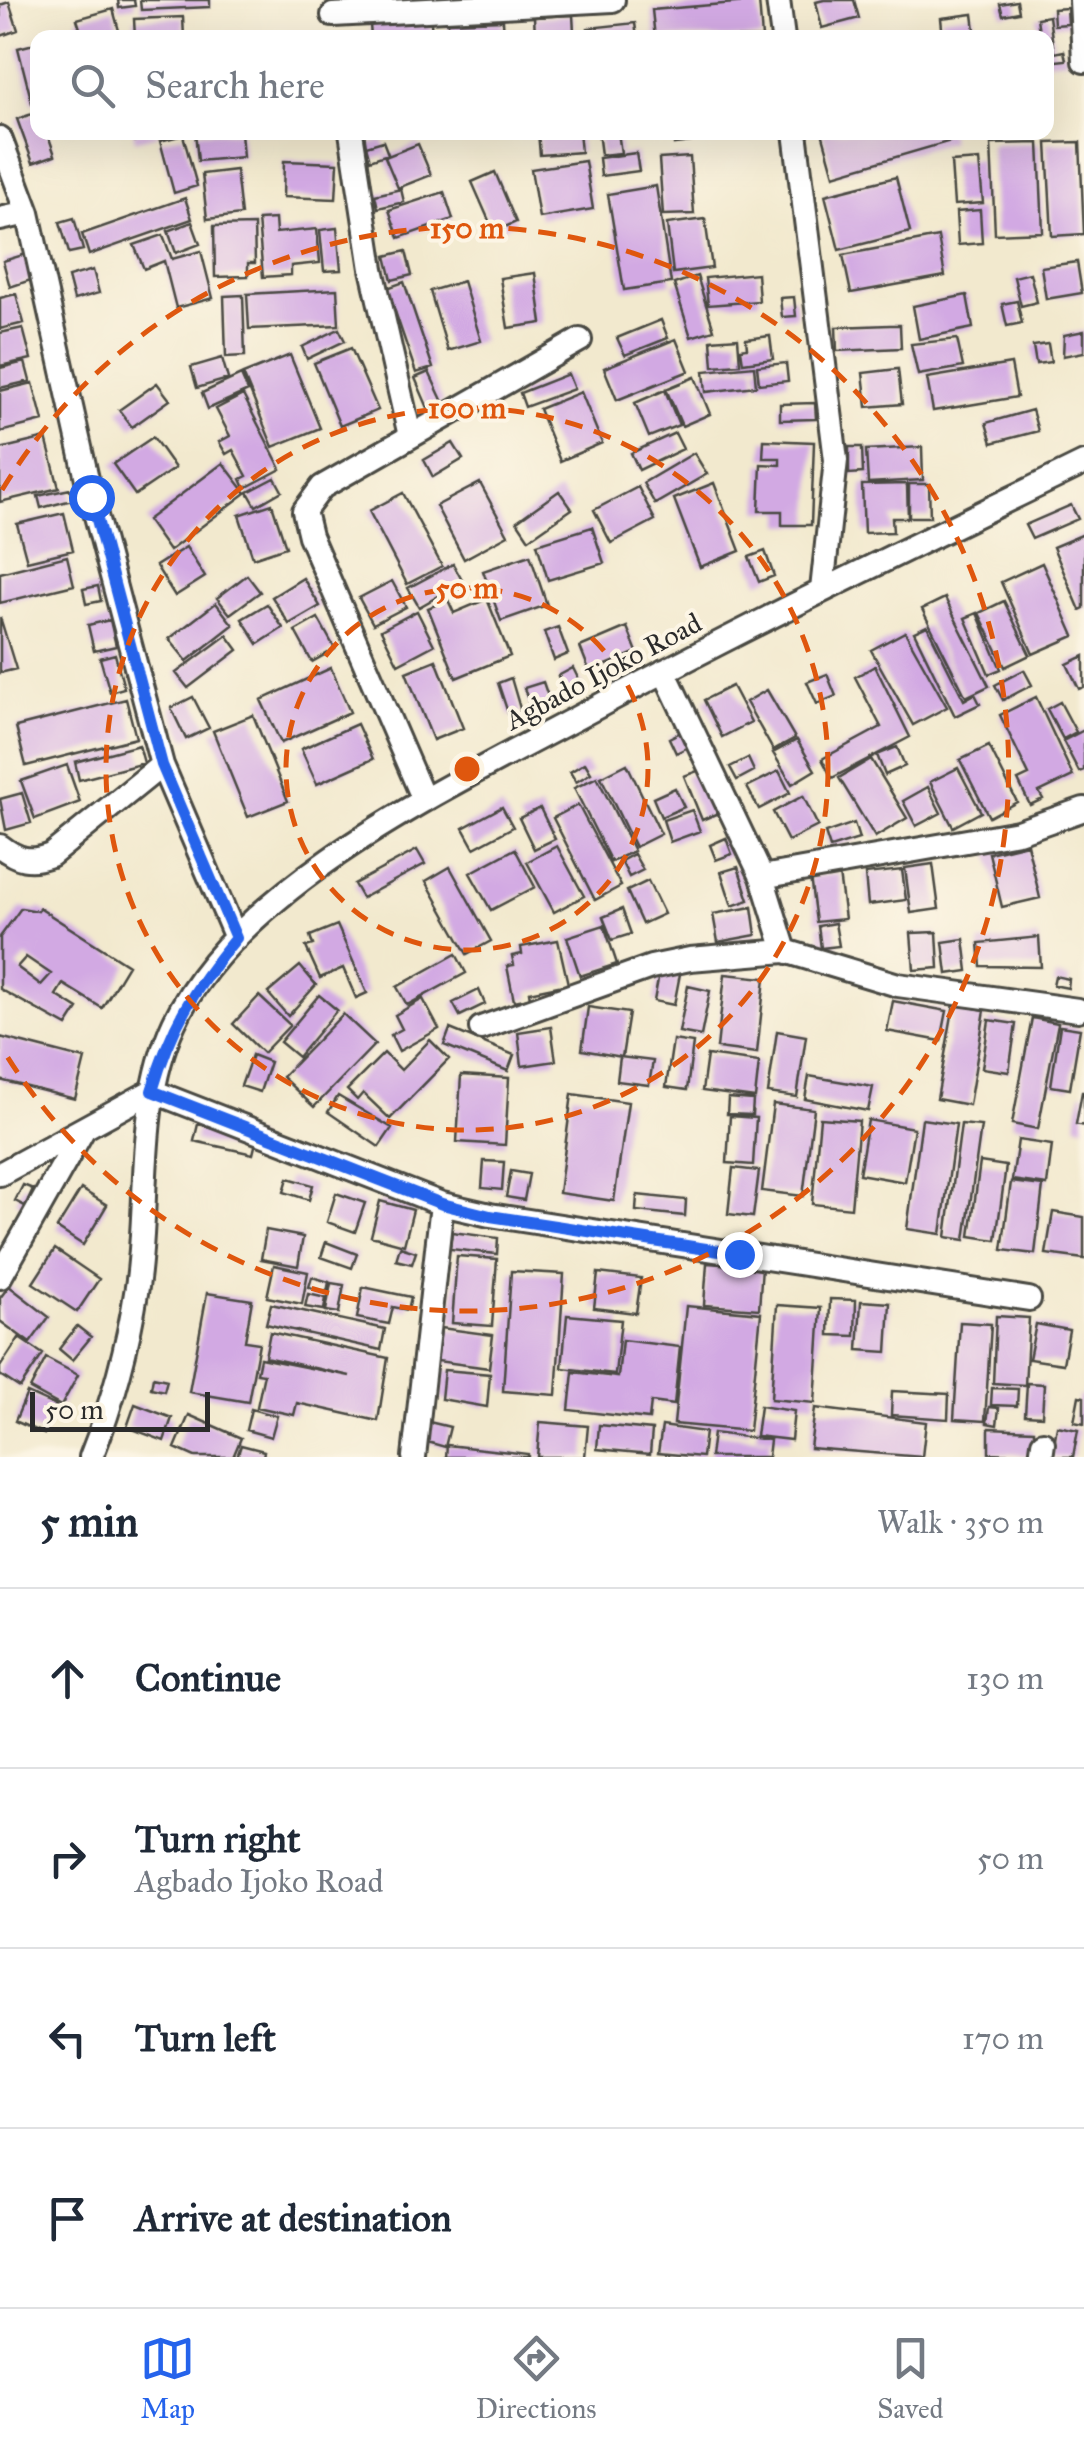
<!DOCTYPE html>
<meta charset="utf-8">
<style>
body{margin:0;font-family:"IM FELL Great Primer",serif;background:#f2f2f3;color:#1f2937}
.scale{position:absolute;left:30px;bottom:25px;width:180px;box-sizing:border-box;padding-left:10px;border:5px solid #2b2b2b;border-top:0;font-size:28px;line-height:35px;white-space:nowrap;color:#2b2b2b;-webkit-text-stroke:8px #fcf5e5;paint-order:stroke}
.stop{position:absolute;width:30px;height:30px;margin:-22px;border:8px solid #2563eb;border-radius:50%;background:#fff}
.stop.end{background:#2563eb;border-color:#fff;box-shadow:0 2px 10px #0008}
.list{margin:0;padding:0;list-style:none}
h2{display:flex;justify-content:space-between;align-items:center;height:130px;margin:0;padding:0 40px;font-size:42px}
h2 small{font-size:32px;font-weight:400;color:#747a83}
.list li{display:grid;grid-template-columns:65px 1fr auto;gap:30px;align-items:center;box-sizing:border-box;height:180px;padding:0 40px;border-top:2px solid #e0e1e3}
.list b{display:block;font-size:38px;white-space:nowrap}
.list p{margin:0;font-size:32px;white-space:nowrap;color:#747a83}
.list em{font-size:32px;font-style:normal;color:#747a83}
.icon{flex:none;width:55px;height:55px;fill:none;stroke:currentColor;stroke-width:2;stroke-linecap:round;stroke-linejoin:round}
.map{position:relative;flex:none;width:1084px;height:1457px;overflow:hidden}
.search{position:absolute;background:#fff;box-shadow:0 10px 40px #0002;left:30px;right:30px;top:30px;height:110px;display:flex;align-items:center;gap:25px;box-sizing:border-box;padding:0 35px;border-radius:20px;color:#747a83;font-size:38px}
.sheet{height:850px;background:#fff}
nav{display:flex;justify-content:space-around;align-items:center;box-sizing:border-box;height:140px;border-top:2px solid #e0e1e3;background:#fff;font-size:28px;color:#747a83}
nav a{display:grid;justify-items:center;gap:5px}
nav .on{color:#2563eb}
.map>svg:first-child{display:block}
</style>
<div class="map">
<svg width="1084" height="1457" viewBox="0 0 1084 1457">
<rect width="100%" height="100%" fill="#fcf5e5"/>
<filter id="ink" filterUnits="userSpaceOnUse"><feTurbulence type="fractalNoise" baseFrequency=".01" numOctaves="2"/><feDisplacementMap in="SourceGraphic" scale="20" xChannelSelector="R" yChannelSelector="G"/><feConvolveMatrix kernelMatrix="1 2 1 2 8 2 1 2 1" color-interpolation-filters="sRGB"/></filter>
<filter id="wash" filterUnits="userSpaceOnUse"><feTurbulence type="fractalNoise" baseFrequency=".0048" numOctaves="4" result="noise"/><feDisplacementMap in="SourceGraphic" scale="40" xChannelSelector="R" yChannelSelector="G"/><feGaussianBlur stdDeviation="2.25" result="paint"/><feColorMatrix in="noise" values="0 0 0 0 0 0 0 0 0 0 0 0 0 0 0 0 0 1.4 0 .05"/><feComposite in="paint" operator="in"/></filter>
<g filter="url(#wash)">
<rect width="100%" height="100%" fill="#f2e9ce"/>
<g id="blocks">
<path fill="#d2a9e3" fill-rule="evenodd" d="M118 0H134L135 6 119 8Z
M140 0H210V7L141 10Z
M824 0H854L859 18 822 28 816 2Z
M759 1 762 38H655L652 10Z
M1017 1 1019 12 1003 15 1000 4Z
M9 2 18 30 1 36 0 5Z
M1067 8 1068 24 1054 25 1053 9Z
M113 9 121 38H83L77 19Z
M973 14 976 38H943L941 18Z
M573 15 574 32 535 34 534 17Z
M1049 16 1054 53 1064 51 1066 60 1046 62V38H1015L1039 32 1037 18Z
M183 17 184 38H135L134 19Z
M503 20 504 38H449L448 22Z
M431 22 432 38H371L370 24Z
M635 23 637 38H589L588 28Z
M38 43V102L32 103 18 48Z
M38 112V132H47L55 155 33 163 17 119Z
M133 132H160V134L135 141Z
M195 132H241L243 157 198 161Z
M538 132H579L581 152 540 155Z
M598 132H618L621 153 601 155Z
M673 132H748V135L674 144Z
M822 132H949L951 141 834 175Z
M183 135 197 186 174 193 160 141Z
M383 141 388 154 370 160 366 146Z
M1080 142 1084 234 1052 236 1047 143Z
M1039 143 1043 232 995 234 991 144Z
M418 144 431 175 398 188 385 157Z
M636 153 639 171 601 176 599 158Z
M690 157 694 214 663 215 659 159Z
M979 160 983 203 954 205 951 162Z
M284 161 338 163 336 199 283 197Z
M585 161 593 209 539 218 531 169Z
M236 170 241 215 207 219 202 174Z
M495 172 516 222 494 232 472 182Z
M896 177 910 232 839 250 825 195Z
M656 186 671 283 624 290 608 194Z
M401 189 404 202 378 208 375 195Z
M444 192 453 219 399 238 389 210Z
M185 198 192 219 89 255 82 234Z
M980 210 982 243 958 245 956 212Z
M74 218 83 250 69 253 60 222Z
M275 219 276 233 317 229 320 263 291 266V275L263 277 258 220Z
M705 219 712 268 673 273 667 224Z
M192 222 200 244 176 253 168 231Z
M254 225 255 263H248V276L215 277 214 226Z
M337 228 341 270 324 271 320 230Z
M163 235 172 259 201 251 213 298 176 308 164 261 144 269 134 245Z
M938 237 945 276 851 293 843 255Z
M406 251 412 275 392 280 386 256Z
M26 254 34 279 10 287 3 261Z
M1077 262 1082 293 1046 299 1041 267Z
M93 270 99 293 74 300 68 277Z
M535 273 542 323 508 328 500 278Z
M757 273 759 301 708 305 705 278Z
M1030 273 1037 302 1021 306 1014 277Z
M697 276 714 330 691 337 674 284Z
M463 281 481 341 448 351 430 291Z
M404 282 433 368 416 373 387 288Z
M337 289 339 325 249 329 247 294Z
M16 294 24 323 0 329V298Z
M243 295 245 356 226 357 224 296Z
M967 295 973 328 919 339 913 306Z
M794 297 796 316 782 317 780 298Z
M1017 301 1022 323 1007 326 1002 304Z
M661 320 668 338 625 355 617 338Z
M890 325H900L901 348 837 351 836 327Z
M23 328 31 359 0 366V333Z
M339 329 345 341 307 359 302 347Z
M1084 331V352L1063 356 1064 335Z
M770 336 773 359 743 363 741 349 747 348 746 339Z
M738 338 740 364 713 366 711 340Z
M676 339 689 371 617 400 604 368Z
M957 339 963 367 918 375 911 344Z
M1048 344 1051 362 1036 364 1033 346Z
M351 348 378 410 340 426 314 363Z
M290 355 320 428 273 447 243 374Z
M222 358 228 379 197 388 191 367Z
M25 362 30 381 0 388V368Z
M786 363 788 381 759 384 757 366Z
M1011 364 1017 397 933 411 927 378Z
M754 366 756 386 706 392 704 371Z
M898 369 902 404 867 407 863 373Z
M429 372 443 402 428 408 415 378Z
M568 374 574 389 525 407 520 393Z
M241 375 248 391 208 409 202 393Z
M695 377 710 414 682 426 666 389Z
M33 383 43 421 0 432V391Z
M157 383 170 400 132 427 119 410Z
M665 390 679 425 649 437 635 403Z
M581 392 602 443 560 461 539 409Z
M243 395 281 469 245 488 241 479 247 476 233 450 226 454 219 442 230 436 216 409Z
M815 403 816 419 780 420V404Z
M1032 410 1038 431 992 443 986 423Z
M675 433 683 449 639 470 631 453Z
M153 437 175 468 135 495 113 464Z
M46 438 59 488 0 502V449Z
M764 440 814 442 811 525H782V511H759L761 464 780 465V458H763Z
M453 443 463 459 433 477 424 460Z
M849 447H862L863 473 849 474Z
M922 447 923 480 868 483 866 450Z
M694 453 707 474 655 504 643 483Z
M223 463 246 493 169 551 147 520Z
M275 478 282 491 256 506 248 492Z
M480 483 508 535 464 559 436 506Z
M714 483 740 551 700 567 674 499Z
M907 484 908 518H892L893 532 864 533 862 485Z
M909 484H929L930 517H909Z
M638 487 655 520 611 543 594 510Z
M70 489 72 500 41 508 38 496Z
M559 491 572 509 529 539 517 521Z
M403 493 442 566 407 584 369 511Z
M272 504 286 547 253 558 239 515Z
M1071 505 1078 519 1032 539 1025 525Z
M64 513 73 550 27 561 17 524Z
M592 527 604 563 548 580 537 544Z
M1084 534V608L1080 610 1053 547Z
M186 547 205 577 175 596 156 566Z
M765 551 774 576 759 582 749 557Z
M530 555 547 605 501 621 483 571Z
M67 556 74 585 0 603V573Z
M1042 563 1074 636 1033 654 1001 582Z
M453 564 463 582 419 607 408 588Z
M247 575 260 592 230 614 217 598Z
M303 578 320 606 289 624 272 597Z
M392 581 406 607 373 624 359 598Z
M98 586 101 601 86 604 83 589Z
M945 598 989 686 966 697 922 609Z
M487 599 510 656 456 678 428 608 448 600 454 613Z
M1004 601 1030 655 1005 667 979 613Z
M216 603 233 625 187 661 169 639Z
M267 604 283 628 258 644 242 619Z
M417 611 434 645 398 664 381 630Z
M977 613 1001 669 989 674 965 618Z
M0 617 16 669 0 673Z
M318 618 335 649 312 662 295 631Z
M110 620 116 646 94 651 88 625Z
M927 626 964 700 975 694 980 704 955 716 914 632Z
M558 627 568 654 554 660 544 632Z
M627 627 637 652 590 672 580 647Z
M905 632 947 707 913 725 871 650Z
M227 635 238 650 188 688 176 673Z
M115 654 124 688 110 692 100 658Z
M1084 656V687L1079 689 1067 664Z
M436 660 463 728 433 740 406 672Z
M875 666 910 737 832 778 822 759 881 727 855 677Z
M331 668 350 712 281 743 261 700Z
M573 668 583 688 568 696 558 676Z
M1024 670 1032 685 1003 700 995 685Z
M827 674 836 696 817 704 807 682Z
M511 678 521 712 509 716 498 683Z
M543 682 551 705 532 712 524 688Z
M732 686 751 722 722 737 704 700Z
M767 690 795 738 773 750 746 702Z
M193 697 209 728 186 739 171 708Z
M1036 697 1073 776 1039 792 1043 799 1030 805 1018 780 1029 775 1000 715Z
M126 699 136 738 26 766 16 727Z
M1060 702 1076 732 1063 739 1047 709Z
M253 715 288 801 248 817 213 731Z
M357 724 373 759 317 784 301 749Z
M685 730 692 745 676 753 669 738Z
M1084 730V770L1079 772 1063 741Z
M797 740 815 770 792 784 773 753Z
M139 745 144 763 79 780 75 762Z
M989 746 1017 802 989 817 960 760Z
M897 747 905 766 885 775 877 755Z
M748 758 754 771 737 780 730 767Z
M871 759 907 818 875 837 839 778Z
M585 763 591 773 576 782 570 772Z
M627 764 661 834 635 847 601 777Z
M67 765 80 802 35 819 21 781Z
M958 768 981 812 953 827 930 782Z
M700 770 718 813 702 820 684 776Z
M779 771 790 793 759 809 747 787Z
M597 777 634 851 611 862 574 788Z
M928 787 941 813 916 826 903 801Z
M675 788 684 807 661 817 653 798Z
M22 793 31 823 6 830 0 799Z
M803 796 818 826 788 841 773 812Z
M578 805 621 886 595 900 553 818Z
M502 807 513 827 474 848 463 828Z
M540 808 555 839 534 849 519 818Z
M692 810 700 831 670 842 663 820Z
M854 823 859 839 830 848 825 833Z
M726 838 732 854 716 860 710 845Z
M1027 844 1040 898 1002 907 989 853Z
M557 846 584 896 554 912 527 862Z
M515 849 535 887 491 910 470 873Z
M417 850 425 864 362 898 354 884Z
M634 854 643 870 629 877 621 861Z
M933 864 939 909 911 913 905 868Z
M450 867 491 941 467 954 426 881Z
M738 867 749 900 732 906 721 872Z
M902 870 906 900 868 905 865 874Z
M839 874 845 919 816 922 810 877Z
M648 881 664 914 642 924 627 891Z
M752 907 756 935 718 942 713 914Z
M21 908 38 911 39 908 128 965 102 1008 63 984 56 995 78 1009 67 1026 0 989V937ZM26 957 51 974 41 985 17 967Z
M622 909 631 934 612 940 603 917Z
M835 923 839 946 821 948 818 926Z
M337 925 367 993 356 998 343 968 320 978 306 947 313 945 310 936Z
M604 925 617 964 580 976 567 937Z
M937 932 939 968 914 970 911 933Z
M1039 937 1041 967 981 966 979 943Z
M964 939 968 971 947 974 943 942Z
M558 940 568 984 529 992 530 998 514 1001 507 966 514 965 512 956 522 954 521 947Z
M456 954 466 973 407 1005 397 987Z
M300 966 316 985 288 1016 268 993Z
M660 969 680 974 674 1005 654 1001Z
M725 974 765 978 757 1053 717 1048Z
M1055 976 1069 979 1068 988 1053 985Z
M688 986 710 991 701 1036 679 1032Z
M479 990 485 1004 460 1016 453 1003Z
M319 995 337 1010 298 1057 280 1042Z
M259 996 290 1025 263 1053 233 1024Z
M423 999 439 1029 399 1051 391 1035 402 1029 395 1015Z
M893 1001 947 1011 941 1041 887 1031Z
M954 1004 985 1010 969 1105 937 1099Z
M588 1007 629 1013 622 1057 582 1050Z
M343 1014 375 1044 314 1107 282 1077Z
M1032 1018 1058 1023 1038 1129 1012 1124Z
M989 1020 1016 1024 1009 1072 982 1068Z
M1060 1026 1080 1029 1070 1089 1051 1086Z
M551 1027 556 1061 522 1066 518 1032Z
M450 1029 514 1055 508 1071 444 1045Z
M777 1031 806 1036 797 1097 768 1093Z
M0 1037 85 1059 75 1099 0 1080Z
M430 1040 449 1059 390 1119 363 1093 357 1100 347 1090 384 1053 401 1070Z
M673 1040 693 1043 687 1090 666 1087Z
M252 1055 270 1062 260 1092 241 1086Z
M707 1055 759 1062 755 1098 702 1091Z
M620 1057 653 1061 649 1085 617 1081Z
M461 1075 509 1078 505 1145 457 1142Z
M809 1076 873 1087 868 1111 805 1099Z
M1082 1092H1084V1126L1076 1124Z
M572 1094 628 1102 614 1201 559 1193Z
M338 1096 392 1128 379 1147 328 1112Z
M728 1098 753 1100 752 1115 727 1114Z
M773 1104 814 1109 803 1196 762 1191Z
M730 1116 756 1118 753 1165 727 1163Z
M820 1118 859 1121 851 1208 812 1204Z
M922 1119 956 1124 941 1234 907 1229Z
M868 1120 914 1128 905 1182 859 1174Z
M198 1124 257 1138 253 1154 194 1141Z
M961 1124 981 1126 965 1240 946 1237Z
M1018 1140 1052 1145 1047 1185 1012 1180Z
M484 1161 504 1162 502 1190 482 1188Z
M980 1162 1006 1166 996 1240 970 1236Z
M733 1168 759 1171 753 1217 728 1214Z
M511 1171 529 1174 524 1200 506 1197Z
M288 1178 313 1185 309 1200 284 1192Z
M1011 1182 1043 1186 1035 1254 1002 1250Z
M23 1185 33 1189 25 1206 15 1201Z
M81 1189 107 1205 83 1245 57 1228Z
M336 1193 365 1203 355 1232 327 1222Z
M637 1195 686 1200 685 1216 636 1211Z
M380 1201 413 1210 404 1245 371 1236Z
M1053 1212 1084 1217V1259L1046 1254Z
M266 1230 303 1237 298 1266 261 1259Z
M452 1232 498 1238 497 1254 450 1249Z
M326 1242 357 1254 352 1268 321 1257Z
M400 1247 416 1252 412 1264 396 1260Z
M55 1249 99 1279 77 1312 33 1283Z
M457 1256 497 1259 492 1326 452 1323Z
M707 1263 762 1267 759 1309 704 1305Z
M274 1265 308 1272 302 1304 267 1297Z
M511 1271 564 1274 556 1395 503 1391Z
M598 1273 641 1278 636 1313 594 1308Z
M312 1277 329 1282 327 1292 309 1287Z
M331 1283 344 1285 339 1313 326 1311Z
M9 1286 49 1317 30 1343 0 1321V1298Z
M363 1287 411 1297 408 1310 393 1307 389 1324 357 1318Z
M207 1293 252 1300 245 1341 259 1343 248 1402 189 1392Z
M308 1294 326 1298 324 1310 305 1307Z
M830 1299 856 1300 855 1336 829 1335Z
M861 1301 890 1303 887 1352 858 1350Z
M271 1304 385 1329 381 1350 266 1324Z
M777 1305 821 1308 815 1403 771 1399Z
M686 1306 761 1313 749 1431 674 1424Z
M567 1315 621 1320 615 1374 562 1368Z
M996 1316 1029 1318 1025 1385 993 1383Z
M960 1322 991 1324 985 1421 954 1419Z
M1036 1324 1069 1330 1063 1364 1029 1359Z
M77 1326 91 1337 72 1360 59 1349Z
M441 1328 493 1335 489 1368 437 1361Z
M270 1332 388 1358 378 1421 297 1403 294 1415 257 1407 264 1374 257 1373 260 1358 350 1376 265 1357Z
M19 1338 43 1354 20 1388 0 1375V1367Z
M622 1340 680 1347 674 1405 651 1402 649 1419 569 1410 573 1372 618 1377Z
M46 1358 78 1375 61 1406 30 1389Z
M444 1370 490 1374 487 1407 441 1399Z
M153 1377 167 1380 164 1391 151 1388Z
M1027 1383 1044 1384 1042 1416 1025 1415Z
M992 1388 1018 1389 1017 1406 991 1405Z
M892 1391 949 1394 948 1419 891 1415Z
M27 1393 56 1406 44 1434 15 1421Z
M1079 1396 1084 1397V1424L1074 1422Z
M135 1404 172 1418 164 1441 127 1427Z
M760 1406 794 1411 791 1440 756 1436Z
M989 1407 999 1408 997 1425 987 1423Z
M815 1408 926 1422 922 1457 810 1448Z
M251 1409 277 1416 271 1437 246 1430Z
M189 1415 241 1438 233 1457H195L175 1448Z
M425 1421 450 1427 445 1447 420 1440Z
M540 1422 588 1426 585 1457H537Z
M599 1425 652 1430 650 1454 597 1449Z
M662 1426 705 1432 702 1457 658 1453Z
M1057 1426 1078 1430 1073 1457H1052Z
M989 1428 1034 1430 1033 1455 989 1453Z
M713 1433 770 1440 768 1457H710Z
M241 1445 264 1451 263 1457H237Z
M447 1445 528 1454V1457H446Z"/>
</g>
</g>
<g filter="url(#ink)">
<use href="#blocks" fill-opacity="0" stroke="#494843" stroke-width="2.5"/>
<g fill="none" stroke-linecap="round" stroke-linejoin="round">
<g stroke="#494843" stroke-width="28">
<path id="minor" d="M778 0 783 38
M1081 0 1084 61
M333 15 613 0
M351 132 372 269 410 436
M795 132 836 460 822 590
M0 138 28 213 91 497 162 765 236 938
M0 219 28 213
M664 671 762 877 785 951
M424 800 310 536 304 511 322 487 580 340
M0 846C18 860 30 863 51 855L162 765
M762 877 1018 832 1084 809
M481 1028 651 967 690 959 785 951 898 985 1078 1010
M0 1174 152 1091 442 1204 490 1215 1029 1299
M0 1277 83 1130
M91 1457C113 1402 128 1346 137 1287 150 1200 136 1105 174 1023 239 884 454 784 584 714 748 625 916 545 1084 463
M414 1457 442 1204
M1041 1457 1043 1443"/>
</g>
<use href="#minor" stroke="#fff" stroke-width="22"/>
</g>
</g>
<g fill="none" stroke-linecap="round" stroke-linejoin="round" filter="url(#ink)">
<path stroke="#2563eb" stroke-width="12" d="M91 497 162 765 236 938C193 990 171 1026 152 1091L442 1204 490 1216 739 1254"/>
</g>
<g fill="none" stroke="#df570e" stroke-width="5" stroke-dasharray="18 12">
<circle cx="467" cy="769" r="181"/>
<circle cx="467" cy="769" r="361"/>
<path d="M2 490A542 542 0 1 1 2 1048"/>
</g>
<g text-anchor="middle" stroke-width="8" stroke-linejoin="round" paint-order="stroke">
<g font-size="28" fill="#2b2b2b" stroke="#fcf5e5">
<text transform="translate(603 671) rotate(-28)" y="10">Agbado Ijoko Road</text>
</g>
</g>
<circle cx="467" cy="769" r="15" fill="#df570e" stroke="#fcf5e5" stroke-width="5"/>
<g font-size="30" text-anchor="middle" font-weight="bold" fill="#df570e" stroke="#fcf5e5" stroke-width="8" stroke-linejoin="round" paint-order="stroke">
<text x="467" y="238">150 m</text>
<text x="467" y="418">100 m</text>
<text x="467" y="598">50 m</text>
</g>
</svg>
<div class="scale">50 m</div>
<div class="stop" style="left:91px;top:497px"></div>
<div class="stop end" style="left:739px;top:1254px"></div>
<div class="search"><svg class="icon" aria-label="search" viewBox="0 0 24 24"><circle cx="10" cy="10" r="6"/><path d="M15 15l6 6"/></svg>Search here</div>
</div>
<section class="sheet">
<h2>5 min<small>Walk · 350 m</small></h2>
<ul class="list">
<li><svg class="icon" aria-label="ahead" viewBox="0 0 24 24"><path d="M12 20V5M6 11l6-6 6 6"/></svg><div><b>Continue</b></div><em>130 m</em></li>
<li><svg class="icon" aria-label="right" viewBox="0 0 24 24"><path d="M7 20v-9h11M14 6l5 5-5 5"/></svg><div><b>Turn right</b><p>Agbado Ijoko Road</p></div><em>50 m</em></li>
<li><svg class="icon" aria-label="left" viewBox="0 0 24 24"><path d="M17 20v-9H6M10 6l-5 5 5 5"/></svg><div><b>Turn left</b></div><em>170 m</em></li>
<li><svg class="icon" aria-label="arrive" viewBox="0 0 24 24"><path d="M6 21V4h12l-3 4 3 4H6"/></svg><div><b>Arrive at destination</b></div></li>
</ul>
</section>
<nav>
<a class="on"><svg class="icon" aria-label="map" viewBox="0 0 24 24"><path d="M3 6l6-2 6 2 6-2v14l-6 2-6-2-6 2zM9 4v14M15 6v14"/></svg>Map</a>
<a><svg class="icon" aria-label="directions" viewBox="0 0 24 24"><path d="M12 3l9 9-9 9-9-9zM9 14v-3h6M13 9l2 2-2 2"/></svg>Directions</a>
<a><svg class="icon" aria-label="saved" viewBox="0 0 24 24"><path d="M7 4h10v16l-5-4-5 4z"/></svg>Saved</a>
</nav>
